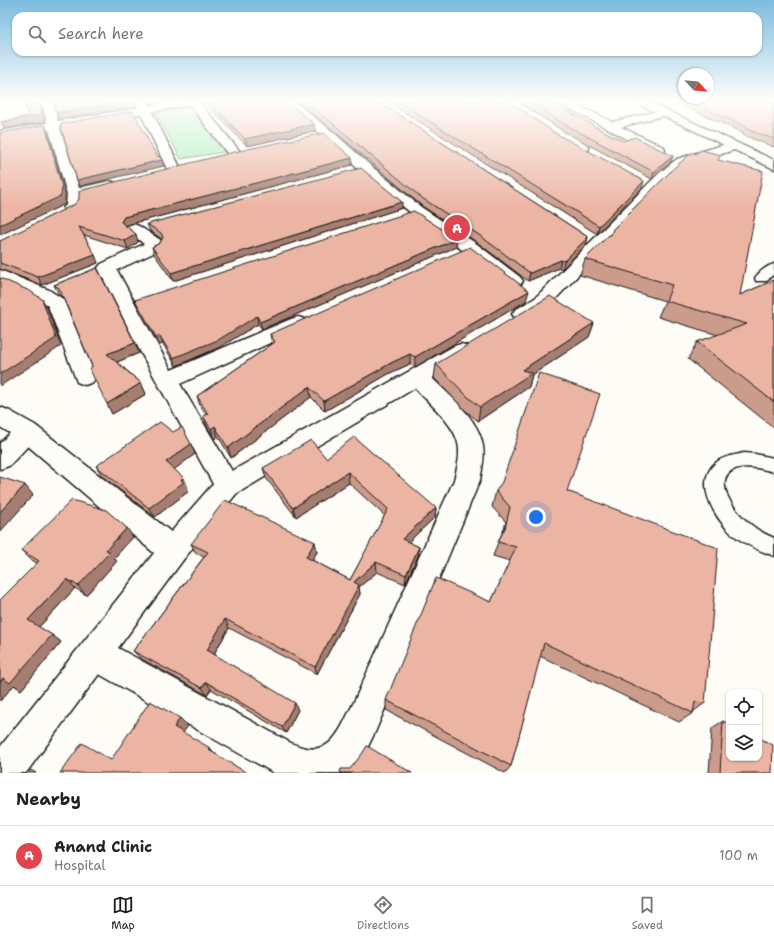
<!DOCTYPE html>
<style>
body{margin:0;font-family:"Shantell Sans",sans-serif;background:#f2f2f2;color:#222}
.controls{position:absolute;right:12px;bottom:12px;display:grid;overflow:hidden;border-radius:8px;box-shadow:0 1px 3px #0004}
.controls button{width:36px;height:36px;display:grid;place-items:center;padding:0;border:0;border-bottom:1px solid #e0e0e0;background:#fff;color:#222;font:20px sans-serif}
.compass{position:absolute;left:678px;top:68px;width:36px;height:36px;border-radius:50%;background:#fff;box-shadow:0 1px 3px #0004;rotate:116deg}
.you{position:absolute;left:536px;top:517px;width:14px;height:14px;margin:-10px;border:3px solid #fff;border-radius:50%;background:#1a73e8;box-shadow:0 0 0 6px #1a73e833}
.badge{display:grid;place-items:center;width:26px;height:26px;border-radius:50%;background:#1c1c1c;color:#fff;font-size:13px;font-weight:700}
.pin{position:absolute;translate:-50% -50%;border:2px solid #fff;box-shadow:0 1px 4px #0006}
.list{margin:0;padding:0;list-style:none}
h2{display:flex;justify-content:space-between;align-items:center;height:52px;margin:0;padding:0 16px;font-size:17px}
h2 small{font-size:13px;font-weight:400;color:#767676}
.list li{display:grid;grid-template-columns:26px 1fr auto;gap:12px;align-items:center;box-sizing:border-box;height:60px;padding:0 16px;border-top:1px solid #e0e0e0}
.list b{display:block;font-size:15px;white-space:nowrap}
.list p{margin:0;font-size:13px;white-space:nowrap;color:#767676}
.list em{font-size:13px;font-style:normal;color:#767676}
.icon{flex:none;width:22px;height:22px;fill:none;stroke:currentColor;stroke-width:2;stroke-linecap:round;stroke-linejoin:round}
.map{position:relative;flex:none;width:774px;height:773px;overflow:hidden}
.search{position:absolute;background:#fff;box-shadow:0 1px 3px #0004;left:12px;right:12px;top:12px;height:44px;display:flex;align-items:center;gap:10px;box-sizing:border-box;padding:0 14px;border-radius:12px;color:#767676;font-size:15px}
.sheet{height:112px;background:#fff}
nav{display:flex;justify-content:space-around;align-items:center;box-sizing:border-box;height:56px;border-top:1px solid #e0e0e0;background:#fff;font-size:11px;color:#767676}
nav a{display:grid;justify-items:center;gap:2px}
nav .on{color:#1c1c1c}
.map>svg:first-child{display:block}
</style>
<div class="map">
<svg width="774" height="773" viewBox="0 0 774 773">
<rect width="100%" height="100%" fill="#fdfcf7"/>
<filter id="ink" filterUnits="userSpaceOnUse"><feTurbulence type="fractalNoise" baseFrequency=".025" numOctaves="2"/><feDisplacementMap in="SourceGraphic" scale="8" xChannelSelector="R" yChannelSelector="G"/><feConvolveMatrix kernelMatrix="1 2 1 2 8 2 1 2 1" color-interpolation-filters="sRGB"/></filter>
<g filter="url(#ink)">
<path fill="#a9efbb" stroke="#62866c" d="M193 104 229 151 181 159 155 111Z"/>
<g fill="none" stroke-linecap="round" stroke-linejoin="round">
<g stroke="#1c1c1c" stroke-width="3">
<path id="lane" d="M774 264V274L766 281H756L755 278C759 272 767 266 774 264Z
M744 453 755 454 774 458V472C695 449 723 518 774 538V556C758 550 744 544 731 533 714 517 692 480 718 461 725 456 736 455 744 453Z"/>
</g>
<g stroke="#1c1c1c" stroke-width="3">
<path id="street" d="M41 100H52L58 121 138 108 135 100H146L149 106 180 100H207L201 104 242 154 240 157H230L190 105 152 112 181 169 179 172 174 173 169 172 167 169 141 114 60 128 79 188 109 181 114 182 116 185 114 188 81 197C80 208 80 215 66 211L63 208 66 205 67 194 49 130 0 139V131L47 123Z
M279 100H292L332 131 370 165 421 207 477 244 520 277 523 281 520 285 514 286 508 285 465 252 411 213 360 171 324 137Z
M499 100H513L588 145 589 148 588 151H578Z
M553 100H568L612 122 662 110 666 111 668 113 666 115 621 127 664 147 665 150 664 153H654Z
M732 142 737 143 738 146 737 149 687 165 669 179 549 306C538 313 528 322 515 318L512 314 515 310 535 298 659 173 677 159Z
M133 224 139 226 162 241 164 245 162 249 117 270 171 370 291 319 298 317 305 319 308 323 305 327 180 384 232 471 454 346 461 344 468 346 471 351 468 356 432 378C450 396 479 419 483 446 485 458 482 469 480 480L376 730 362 759 350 773H274L99 674 26 773H0V747L154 553 28 446 9 466 0 469V443L10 433 0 427V407L8 410 35 425 171 532 213 484 140 351 98 268 101 264 144 244 125 229 127 226ZM415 388C428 402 454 424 458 443 461 456 457 468 454 480L352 706C337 736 329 760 291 743L118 648 183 560 236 494Z
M0 270 49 290 63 299 96 377 93 382 85 385 77 382 48 306 35 298 0 282Z"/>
</g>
<g stroke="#1c1c1c" stroke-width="3">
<path id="secondary" d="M630 100H645L774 160V169Z"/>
</g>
<use href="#lane" fill="#fdfcf7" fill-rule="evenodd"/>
<use href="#street" fill="#fdfcf7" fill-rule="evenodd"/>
<use href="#secondary" fill="#fdfcf7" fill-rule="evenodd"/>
</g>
<path fill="#cb9b8b" stroke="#1c1c1c" d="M205 100H285L314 124 315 131 247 146 205 103Z
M295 100H376L588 237 586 245 562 269 559 268 528 281 478 243 422 206 333 130Z
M385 100H507L555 133 642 188 597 234Z
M516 100H548L596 127 623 141 673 156 670 163 652 179 563 131Z
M671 100H774V147L743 135V133Z
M352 158V165L127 225 126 226 138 242 128 249 84 235 98 263 42 285 0 269V241Z
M719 160 740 295 774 280V428L688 359 697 342 718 335 658 317 665 301 580 275 585 259 611 235Z
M402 208 173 281 154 254 152 247 160 243 162 239 150 231 147 224Z
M456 247 262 329 258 324 220 347 176 366 163 344 159 345 138 308 135 300Z
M97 268 135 343 139 353 117 362 141 383 146 394 112 414 63 297 59 295 54 285Z
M526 301 415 367 410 364 390 373 325 411 311 397 231 458 218 436 215 439 207 426 203 416 206 415 200 406 197 396 272 344 270 334Z
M594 323 589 337 532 375 529 387 478 421 466 411 434 378 436 364Z
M195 454 174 469 188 488H187L189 491 155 517 102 476 96 466Z
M326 458 436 508 435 517 408 542 419 547 418 556 405 584 377 572 359 587 360 594 317 674 229 628 214 654 298 710 286 733 211 689 207 695 140 658 133 651 204 557 196 553 191 544 315 542 317 552 312 560 350 580 385 516 349 483 296 517 266 478 263 468Z
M496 491H567L705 703 694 711 693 713 679 722 540 656 511 766 505 773 386 710V700L491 602 510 561 493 556 498 542 503 531 506 522 492 507Z
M133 537 114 558 117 561 86 595 75 588 39 627 52 635 61 642 21 690 14 685 0 701V600L37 563 30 559 21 550Z
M723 721 772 773H709L712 728Z"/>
<path fill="#a57e71" stroke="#1c1c1c" d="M39 100H40L45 122 4 129 1 122 42 115Z
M134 100 136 107 59 119 56 113Z
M149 100H170L150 104Z
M314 124 315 131 247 146 245 139Z
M45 125 48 132 65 194V204L0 235V225Z
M673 156 670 163 652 179 654 172Z
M352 158V165L127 225 124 230 121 222 124 217Z
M162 160 164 166 80 186 77 180Z
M644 181 642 188 597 234 599 226Z
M402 202V208L173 281 171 273Z
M136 234 138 242 128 249 125 241Z
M588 237 586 245 562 269 564 261Z
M457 239 456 247 262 329 260 322Z
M95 255 98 263 42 285 38 277Z
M561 260 559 268 528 281 530 273Z
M529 291 526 301 415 367V357Z
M42 299 47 307 61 346 0 386V374Z
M257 316 258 324 220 347 176 366 173 358Z
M594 323 589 337 532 375 529 387 478 421 480 407 522 370Z
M160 336 163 344 159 345 156 337Z
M135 343 139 353 112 364 107 354Z
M410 354V364L390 373 325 411 324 401 391 363Z
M141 383 146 394 112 414 107 404Z
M309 387 311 397 231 458 228 448Z
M215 426 218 436 215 439 211 429Z
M191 444 195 454 171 472 166 462Z
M348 472 349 483 296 517 293 508Z
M184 478 188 488H187L189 491 155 517 149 508 181 480Z
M25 485 33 495 0 532V512Z
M436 508 435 517 401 549 402 539Z
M127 528 133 537 114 558 117 561 86 595 78 586 106 550Z
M315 542 317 552 308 566 306 557Z
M419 547 418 556 405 584 406 575Z
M376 562 377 572 359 587 360 594 317 674 315 667 354 582Z
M67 579 75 588 38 628 28 620Z
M225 619 229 628 212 657 207 650Z
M52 635 61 642 21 690 14 685 0 701V682Z
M206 682 211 689 207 695 202 688Z
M295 703 298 710 286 733 282 727Z
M180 718 188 726 182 734 174 727Z
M210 748 217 755 209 750Z"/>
<path fill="#ecb4a2" stroke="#1c1c1c" d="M25 100H39L42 115 1 122 28 116Z
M53 100H134L56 113Z
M207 100H285L314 124 245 139Z
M302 100H376L588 237 564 261 561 260 530 273 479 235 422 198 332 123Z
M395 100H507L555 133 644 181 599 226Z
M527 100H548L596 127 623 141 635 137 673 156 654 172 564 124Z
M686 100H774V139L746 129V127Z
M133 111 152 147 158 157 159 156 162 160 77 180 60 124Z
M45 125 62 187 61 196 0 225V133Z
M324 133 352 158 124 217 121 222 136 234 125 241 79 227 95 255 38 277 0 263V241L2 240 75 204 79 199V191L234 152Z
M701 150 721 155 718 160 763 171 740 295 774 280V402L697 342 747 324 666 301 672 285 585 259 609 235H611L613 229 676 166 693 152 695 154Z
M361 168 402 202 171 273 152 247 160 243 163 237 161 233 147 224Z
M414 211 457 239 260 322 257 316 218 340 173 358 160 336 156 337 135 300Z
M470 247 529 291 415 357 410 354 391 363 324 401 309 387 228 448 215 426 211 429 203 416 208 414 197 396 275 342 270 334Z
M97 268 135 343 107 354 141 383 107 404 90 370 92 366 61 292 59 288 54 285Z
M0 278 30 291 42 299 56 338 0 374Z
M550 296 594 323 522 370 532 373 480 407 468 397 436 364Z
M539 373 600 394 567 491 718 548 705 703 695 702 693 713 544 643 511 766 386 700 436 578 491 602 516 547 498 542 505 528 510 507 496 491 502 482Z
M160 422 173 432 182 427 191 444 166 462 184 478 181 480 184 482 149 508 96 466Z
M354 437 436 508 402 539 419 547 406 575 376 562 354 582 359 585 315 667 225 619 207 650 295 703 282 727 206 682 202 688 133 651 208 552 191 544 225 500 315 542 306 557 350 580 388 509 348 472 293 508 263 468 311 440 326 458Z
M0 477 25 485 0 512Z
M72 500 106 510 127 528 106 550 110 552 78 586 67 579 28 620 52 635 10 683 3 678 0 682V600L39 561 21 550Z
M150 701 180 718 174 727 210 748 209 750 247 773H60L82 743 111 760Z
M723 721 729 724V758H759V738L773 745 772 773H720Z
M367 746 412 773H342L340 772 341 769H350L362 754Z
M31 770 36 773H29Z"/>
</g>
<linearGradient id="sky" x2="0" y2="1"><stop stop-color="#7bbcdf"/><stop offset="0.48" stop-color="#fefefb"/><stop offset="1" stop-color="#fefefb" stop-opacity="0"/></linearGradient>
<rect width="774" height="209" fill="url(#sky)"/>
</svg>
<div class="controls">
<button><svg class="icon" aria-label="locate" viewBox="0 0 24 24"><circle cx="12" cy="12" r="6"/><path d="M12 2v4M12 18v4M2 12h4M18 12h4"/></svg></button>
<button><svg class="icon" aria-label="layers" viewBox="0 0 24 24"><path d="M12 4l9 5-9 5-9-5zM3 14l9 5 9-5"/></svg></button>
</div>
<svg class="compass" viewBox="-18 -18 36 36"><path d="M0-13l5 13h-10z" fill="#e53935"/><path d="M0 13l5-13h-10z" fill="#767676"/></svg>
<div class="you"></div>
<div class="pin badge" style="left:457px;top:228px;background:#e0444e">A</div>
<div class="search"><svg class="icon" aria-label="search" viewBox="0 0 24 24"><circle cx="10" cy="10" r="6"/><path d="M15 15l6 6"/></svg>Search here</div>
</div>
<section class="sheet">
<h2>Nearby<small></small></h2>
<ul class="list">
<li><span class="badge" style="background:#e0444e">A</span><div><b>Anand Clinic</b><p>Hospital</p></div><em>100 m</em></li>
</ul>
</section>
<nav>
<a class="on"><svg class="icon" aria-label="map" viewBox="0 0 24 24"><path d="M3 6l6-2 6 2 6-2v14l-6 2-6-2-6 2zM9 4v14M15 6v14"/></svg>Map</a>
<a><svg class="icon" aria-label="directions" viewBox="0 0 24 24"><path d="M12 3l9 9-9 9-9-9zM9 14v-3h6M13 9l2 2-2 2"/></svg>Directions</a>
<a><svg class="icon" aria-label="saved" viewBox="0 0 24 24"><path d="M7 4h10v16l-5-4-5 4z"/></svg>Saved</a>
</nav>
